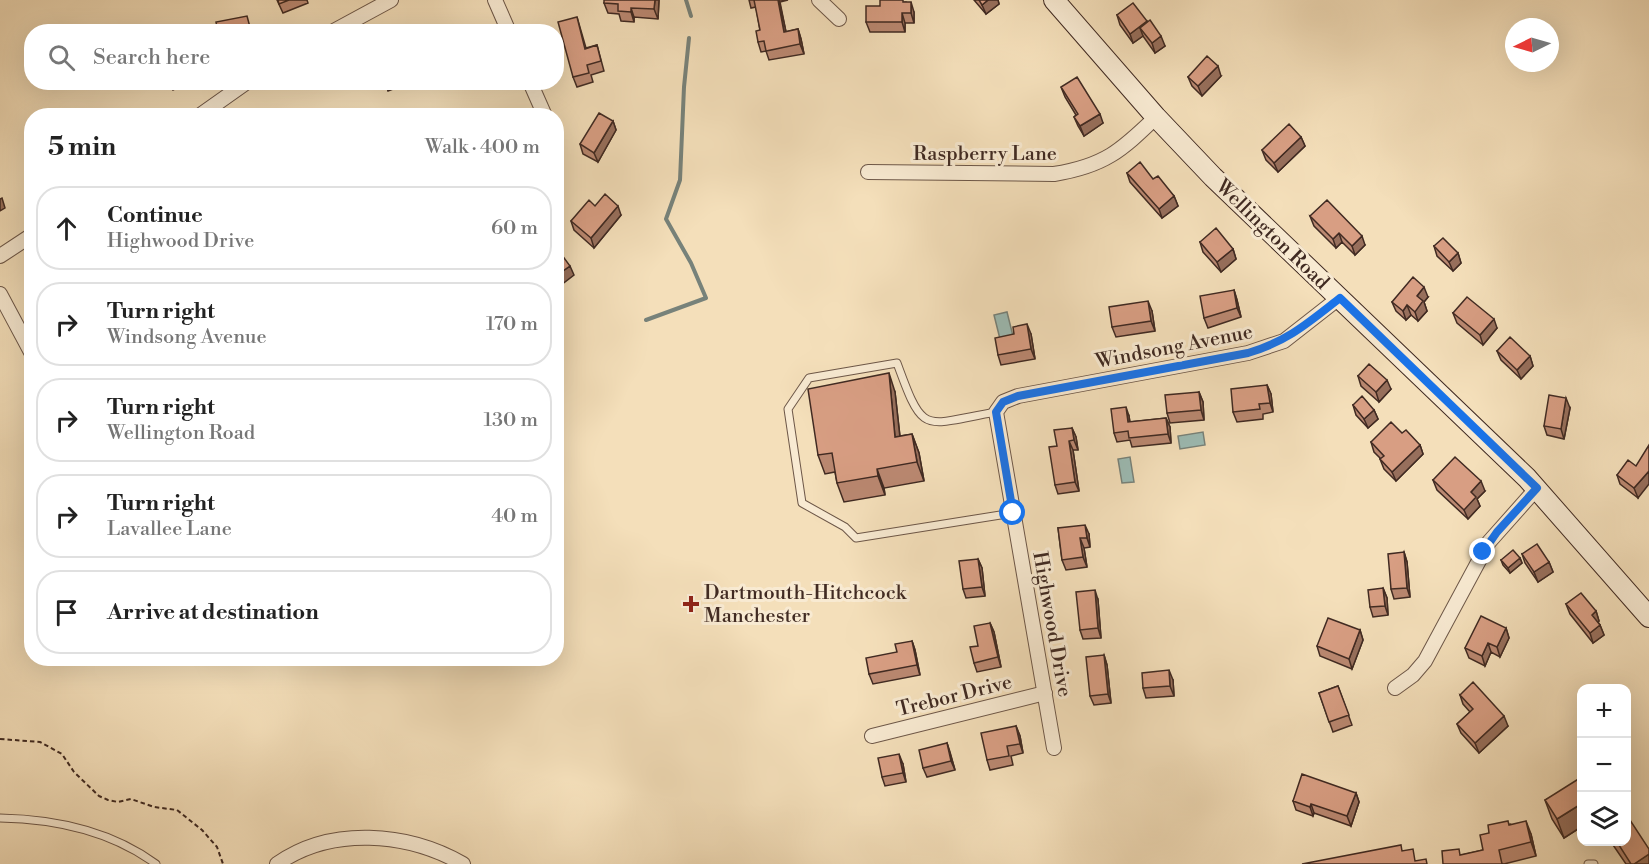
<!DOCTYPE html>
<meta charset="utf-8">
<style>
body{margin:0;font-family:"Libre Bodoni",serif;background:#f2f2f2;color:#222}
.controls{position:absolute;right:18px;bottom:18px;display:grid;overflow:hidden;border-radius:12px;box-shadow:0 6px 24px #0002}
.controls button{width:54px;height:54px;display:grid;place-items:center;padding:0;border:0;border-bottom:2px solid #e0e0e0;background:#fff;color:#222;font:30px sans-serif}
.compass{position:absolute;left:1505px;top:18px;width:54px;height:54px;border-radius:50%;background:#fff;box-shadow:0 6px 24px #0002;rotate:265deg}
.stop{position:absolute;width:18px;height:18px;margin:-14px;border:4px solid #1a73e8;border-radius:50%;background:#fff}
.stop.end{background:#1a73e8;border-color:#fff;box-shadow:0 2px 6px #0008}
.list{margin:0;padding:0;list-style:none}
h2{display:flex;justify-content:space-between;align-items:center;height:78px;margin:0;padding:0 24px;font-size:26px}
h2 small{font-size:20px;font-weight:400;color:#767676}
.list li{display:grid;grid-template-columns:39px 1fr auto;gap:18px;align-items:center;box-sizing:border-box;height:84px;margin:0 12px 12px;padding:0 12px;border:2px solid #e0e0e0;border-radius:24px}
.list b{display:block;font-size:22px;white-space:nowrap}
.list p{margin:0;font-size:20px;white-space:nowrap;color:#767676}
.list em{font-size:20px;font-style:normal;color:#767676}
.icon{flex:none;width:33px;height:33px;fill:none;stroke:currentColor;stroke-width:2;stroke-linecap:round;stroke-linejoin:round}
.map{position:relative;flex:none;width:1649px;height:864px;overflow:hidden}
.search{position:absolute;background:#fff;box-shadow:0 6px 24px #0002;left:24px;top:24px;width:540px;height:66px;display:flex;align-items:center;gap:15px;box-sizing:border-box;padding:0 21px;border-radius:24px;color:#767676;font-size:22px}
.panel{position:absolute;background:#fff;box-shadow:0 6px 24px #0002;left:24px;top:108px;width:540px;height:558px;border-radius:24px}
.map>svg:first-child{display:block}
</style>
<div class="map">
<svg width="1649" height="864" viewBox="0 0 1649 864">
<rect width="100%" height="100%" fill="#f4dfba"/>
<filter id="stains"><feTurbulence type="fractalNoise" baseFrequency=".00333" numOctaves="4"/><feColorMatrix values="0 0 0 0 .2 0 0 0 0 .09 0 0 0 0 .02 0 0 0 .5 -.17"/></filter>
<radialGradient id="worn" r=".72"><stop offset=".6" stop-color="#630" stop-opacity="0"/><stop offset="1" stop-color="#630" stop-opacity=".3"/></radialGradient>
<path fill="#9cbcb5" stroke="#77827a" stroke-width="1.5" d="M1007 312 1013 336 1000 339 994 315Z
M1203 432 1205 445 1180 449 1178 436Z
M1130 457 1134 482 1122 483 1118 459Z"/>
<g fill="none" stroke-linecap="round" stroke-linejoin="round">
<path stroke="#77827a" stroke-width="4" d="M686 0 691 16
M646 320 706 298 691 263 666 219 680 180 684 87 689 38"/>
<g stroke="#6d5748" stroke-width="9">
<path id="service" d="M996 412C922 425 924 437 897 363L809 378 788 409 802 503 845 527 856 538 1013 513
M0 818C54 819 111 831 156 864
M1588 864H1594"/>
</g>
<g stroke="#6d5748" stroke-width="16">
<path id="minor" d="M495 0 509 32
M819 0 839 19
M332 32 391 0
M530 82 545 116
M199 116 247 82
M868 172 1054 174C1104 166 1121 151 1156 117
M0 256 32 235
M0 294 32 354
M1395 688 1413 675 1425 661 1489 542 1537 488
M872 736 1045 693
M1054 748 996 412 1003 402 1018 396 1248 353 1284 341 1339 298
M277 864C331 826 407 832 463 864"/>
</g>
<g stroke="#402a22" stroke-width="22">
<path id="secondary" d="M1054 0 1156 117 1213 177 1527 478 1649 617"/>
</g>
<path stroke="#402a22" stroke-width="2" stroke-dasharray="4.5 3" stroke-linecap="butt" d="M0 739 40 742 62 754 74 772 99 796 108 800 118 802 131 799 154 807 177 810 202 830 217 847 223 864"/>
<use href="#service" stroke="#f8ead2" stroke-width="7"/>
<use href="#minor" stroke="#f8ead2" stroke-width="14"/>
<use href="#secondary" stroke="#f8ead2" stroke-width="20"/>
</g>
<path fill="#ba8871" stroke="#402a22" stroke-width="1.5" d="M277 0H307L308 3 283 13Z
M659 0 658 19 634 17V22L621 21 619 14 608 13 604 3Z
M749 0H788L780 2 786 32 798 29 801 39 804 54 769 60 766 51 761 52 758 42 760 30 756 7 751 8Z
M974 0H998L999 4 986 14Z
M906 2 914 12V23H905V32H870L866 22 880 6Z
M1117 15 1147 22 1165 46 1155 53 1143 36 1133 43 1120 25Z
M577 17 586 48 597 45 604 71 591 75 593 82 577 87 573 77Z
M1221 76 1202 96 1192 86 1188 77Z
M170 82H190L173 90Z
M385 82H411L388 91Z
M475 82H491L477 88Z
M1061 87 1103 123 1084 136 1078 126 1074 117 1076 115 1065 97Z
M613 121 616 130 598 162 583 154 580 144Z
M1301 137 1305 146 1278 172 1266 160 1262 150Z
M1127 173 1153 179 1174 196 1178 206 1162 218 1130 182Z
M595 206 621 215 594 248 574 230 571 221Z
M1310 216 1365 245 1355 255 1342 242 1336 248 1314 226Z
M1200 242 1233 249 1236 259 1221 272 1203 252Z
M1434 246 1458 253 1461 263 1453 271 1437 256Z
M1234 290 1237 300 1241 317 1208 328 1204 318Z
M1428 297 1424 302 1427 311 1418 321 1411 315 1406 320 1396 311 1392 302Z
M1152 311 1155 331 1116 337 1112 327Z
M1453 313 1497 328 1483 345 1457 323Z
M1014 334H1031L1035 359 1001 365 998 355Z
M1497 351 1530 356 1533 366 1521 379 1501 360Z
M1358 376 1391 389 1379 402 1361 386Z
M1267 385 1271 394 1273 412 1263 414V419L1237 422 1233 412Z
M895 392 900 436 912 434 919 453 924 481 884 488 885 495 844 502 837 483 835 472 825 474 818 455Z
M1199 392 1203 402 1204 420 1170 423 1167 413Z
M1353 405 1374 410 1378 419 1368 428 1356 415Z
M1570 408 1564 439 1547 435 1544 426Z
M1129 416 1130 422 1166 418 1170 427 1171 443 1132 447 1130 440 1117 442 1114 433Z
M1072 428 1076 437 1078 450H1073L1079 491 1058 494 1055 485 1057 446Z
M1371 442 1420 445 1423 454 1396 481 1384 469 1380 459H1381L1374 452Z
M1636 466 1638 498 1620 484 1617 475Z
M1433 480 1485 491 1477 499 1480 506 1468 519 1437 490Z
M1058 528 1089 534 1090 547 1084 548 1087 567 1066 570 1062 560Z
M1404 552 1407 562 1410 597 1394 599 1391 589Z
M1522 554 1549 562 1553 572 1538 582 1525 563Z
M1520 558 1522 563 1510 573 1503 565 1501 560Z
M978 559 982 568 985 596 966 598 963 589Z
M1383 588 1387 598 1388 615 1373 617 1370 607Z
M1098 600 1101 638 1083 639 1080 630Z
M1566 604 1596 611 1599 621 1598 622 1600 625 1604 635 1593 643 1570 614Z
M990 623 994 632 1001 667 977 672 974 663 978 646Z
M1506 628 1509 638 1500 657 1491 652 1485 666 1469 658 1465 648Z
M1360 630 1363 640 1352 669 1320 656 1317 646Z
M912 641 915 650 920 675 873 684 869 674Z
M1104 655 1107 665 1111 703 1094 705 1090 696Z
M1173 680 1174 696 1146 698 1143 688Z
M1338 686 1352 725 1333 732 1319 693Z
M1460 695 1508 726 1479 753 1461 733 1457 724 1470 712 1463 704Z
M1016 726 1020 736 1023 753 1011 756 1013 765 990 770 987 760Z
M947 743 955 770 927 777 923 768Z
M903 764 906 782 885 786 882 777Z
M1581 781V827L1564 838 1552 819 1545 800Z
M1356 793 1359 802 1351 826 1314 813 1313 816 1296 810 1293 801Z
M1510 824 1531 834 1536 856 1504 864 1462 855 1483 850 1489 833Z
M1611 842H1626L1649 864H1626Z"/>
<path fill="#976f5c" stroke="#402a22" stroke-width="1.5" d="M655 0H659L658 19 654 9Z
M778 0H779L788 41 784 32Z
M988 0H998L999 4 986 14 982 5Z
M911 2 914 12V23L911 13Z
M631 8 634 17V22L631 12Z
M902 13 905 23V32L902 22Z
M1147 21 1150 31 1140 28 1143 36 1133 43 1130 34Z
M798 29 801 39 804 54 800 44Z
M1161 36 1165 46 1155 53 1152 43Z
M1218 66 1221 76 1202 96 1198 86Z
M1100 114 1103 123 1084 136 1080 126Z
M613 121 616 130 598 162 594 153Z
M1301 137 1305 146 1278 172 1274 163Z
M1174 196 1178 206 1162 218 1159 209Z
M2 198 5 208 0 211V199Z
M618 206 621 215 594 248 591 238Z
M1339 233 1342 242 1336 248 1333 239Z
M1362 236 1365 245 1355 255 1352 246Z
M1233 249 1236 259 1221 272 1217 262Z
M1458 253 1461 263 1453 271 1449 262Z
M570 266 574 275 561 285 557 275Z
M1424 287 1428 297 1424 302 1427 311 1418 321 1415 312 1417 296Z
M1234 290 1237 300 1241 317 1237 308Z
M1148 301 1152 311 1155 331 1151 321Z
M1407 305 1411 315 1406 320 1403 311Z
M1494 319 1497 328 1483 345 1480 335Z
M1027 324 1031 334 1035 359 1031 349Z
M1530 356 1533 366 1521 379 1517 370Z
M889 373 895 392 902 456 895 437Z
M1387 380 1391 389 1379 402 1376 392Z
M1267 385 1271 394 1273 412 1270 403Z
M1199 392 1203 402 1204 420 1201 410Z
M1566 398 1570 408 1564 439 1561 429Z
M1126 407 1129 416 1131 431 1128 422Z
M1374 410 1378 419 1368 428 1364 419Z
M1166 418 1170 427 1171 443 1168 434Z
M1072 428 1076 437 1078 450 1074 440Z
M912 434 919 453 924 481 917 462Z
M1069 441 1073 450 1079 491 1075 482Z
M1420 445 1423 454 1396 481 1392 472Z
M877 469 884 488 885 495 878 476Z
M1649 471V484L1638 498 1634 488Z
M1481 481 1485 491 1477 499 1480 506 1468 519 1464 510 1471 492Z
M1085 525 1089 534 1090 547 1087 538Z
M1080 538 1084 548 1087 567 1083 557Z
M1404 552 1407 562 1410 597 1407 588Z
M1520 558 1522 563 1510 573 1508 568Z
M978 559 982 568 985 596 982 587Z
M1549 562 1553 572 1538 582 1534 572Z
M1383 588 1387 598 1388 615 1385 606Z
M1095 590 1098 600 1101 638 1098 628Z
M1596 611 1599 621 1595 624 1592 615Z
M990 623 994 632 1001 667 998 657Z
M1600 625 1604 635 1593 643 1590 633Z
M1506 628 1509 638 1500 657 1497 647Z
M1360 630 1363 640 1352 669 1349 659Z
M912 641 915 650 920 675 917 665Z
M1488 643 1491 652 1485 666 1482 656Z
M1104 655 1107 665 1111 703 1108 694Z
M1169 670 1173 680 1174 696 1170 686Z
M1504 716 1508 726 1479 753 1475 743Z
M1016 726 1020 736 1023 753 1020 744Z
M947 743 950 752 955 770 951 761Z
M899 754 903 764 906 782 903 773Z
M1356 793 1359 802 1351 826 1347 816Z
M1311 804 1314 813 1313 816 1310 807Z
M1581 804V827L1564 838 1557 819Z
M1526 821 1531 834 1536 856 1531 842Z
M1649 854V864H1634Z"/>
<path fill="#d89e83" stroke="#402a22" stroke-width="1.5" d="M278 0H289L279 4Z
M604 0H655L654 9 631 8V12L618 11V4L604 3Z
M754 0H778L784 32 798 29 800 44 766 51 764 41 758 42 756 31 760 30Z
M880 0H903V2H911V13H902V22H866V6H880Z
M979 0H988L982 5Z
M1133 3 1147 21 1130 34 1117 15Z
M247 16 251 31 218 32 216 22Z
M577 17 585 49 597 45 601 61 587 65 589 73 573 77 558 22Z
M1150 20 1161 36 1152 43 1140 28Z
M472 25 474 32H455Z
M1207 56 1218 66 1198 86 1188 77Z
M1077 77 1100 114 1080 126 1074 117 1078 114 1061 87Z
M599 113 613 121 594 153 580 144Z
M1289 124 1301 137 1274 163 1262 150Z
M32 150V159L28 152Z
M1140 162 1153 179 1158 176 1174 196 1159 209 1127 173Z
M605 194 618 206 591 238 571 221 589 200 595 206Z
M1327 200 1362 236 1352 246 1339 233 1333 239 1310 216Z
M1216 228 1233 249 1217 262 1200 242Z
M1443 238 1458 253 1449 262 1434 246Z
M556 247 570 266 557 275 556 274Z
M1413 277 1424 287 1417 296 1423 301 1415 312 1407 305 1403 311 1392 302Z
M1234 290 1237 308 1204 318 1200 296Z
M1467 297 1494 319 1480 335 1453 313Z
M1148 301 1151 321 1112 327 1109 307Z
M1027 324 1031 349 998 355 995 338 1014 334 1013 327Z
M1510 337 1530 356 1517 370 1497 351Z
M1369 364 1387 380 1376 392 1358 376Z
M889 373 895 437 912 434 917 462 877 469 878 476 837 483 832 453 818 455 808 389Z
M1267 385 1270 403 1259 404 1260 409 1233 412 1231 389Z
M1199 392 1201 410 1167 413 1165 395Z
M1549 395 1566 398 1561 429 1544 426Z
M1362 396 1374 410 1364 419 1353 405Z
M1126 407 1128 422 1166 418 1168 434 1129 438 1128 431 1114 433 1111 409Z
M1391 422 1402 433 1406 430 1420 445 1392 472 1380 459 1384 456 1371 442Z
M32 427V446H31L28 428Z
M1072 428 1074 440 1069 441 1075 482 1055 485 1049 447 1057 446 1054 430Z
M1649 445V471L1634 488 1617 475 1628 460 1636 466Z
M1455 457 1481 481 1471 492 1476 497 1464 510 1433 480Z
M1085 525 1087 538H1080L1083 557 1062 560 1058 528Z
M1537 544 1549 562 1534 572 1522 554Z
M1513 550 1520 558 1508 568 1501 560Z
M1404 552 1407 588 1391 589 1388 554Z
M978 559 982 587 963 589 959 561Z
M1383 588 1385 606 1370 607 1368 590Z
M1095 590 1098 628 1080 630 1076 592Z
M1581 593 1596 611 1592 615 1600 625 1590 633 1566 604Z
M1481 616 1506 628 1497 647 1488 643 1482 656 1465 648Z
M1328 618 1360 630 1349 659 1317 646Z
M990 623 998 657 974 663 970 647 978 646 974 626Z
M912 641 917 665 869 674 866 658 897 652 895 644Z
M1104 655 1108 694 1090 696 1086 657Z
M1169 670 1170 686 1143 688 1142 673Z
M1473 682 1504 716 1475 743 1457 724 1473 709 1460 695Z
M1338 686 1349 715 1329 722 1319 693Z
M1016 726 1020 744 1007 746 1009 756 987 760 981 733Z
M947 743 951 761 923 768 919 750Z
M899 754 903 773 882 777 878 758Z
M1302 774 1356 793 1347 816 1311 804 1310 807 1293 801Z
M1580 778 1581 781V804L1557 819 1545 800Z
M1626 814 1649 849V854L1634 864H1631L1617 842H1626Z
M1508 821 1509 825 1526 821 1531 842 1499 850 1502 864H1443L1442 851 1459 849 1460 855 1483 850 1480 835 1489 833 1488 825Z
M1401 845 1402 851 1413 849 1415 861 1426 859 1427 864H1302Z"/>
<g fill="none" stroke-linecap="round" stroke-linejoin="round">
<path stroke="#1a73e8" stroke-width="8" d="M1013 513 996 412 1003 402 1018 396 1248 353C1288 341 1308 323 1340 298L1537 488 1497 532 1483 552"/>
</g>
<path fill="#8f2418" stroke="#f8ead2" stroke-width="2" d="M688 595h6v6h6v6h-6v6h-6v-6h-6v-6h6z"/>
<g text-anchor="middle" stroke-width="6" stroke-linejoin="round" paint-order="stroke">
<g font-size="20" fill="#402a22" stroke="#f8ead2">
<text x="985" y="160">Raspberry Lane</text>
<text transform="translate(1273 234) rotate(44)" y="7">Wellington Road</text>
<text transform="translate(1174 346) rotate(-11)" y="7">Windsong Avenue</text>
<text transform="translate(1053 624) rotate(80)" y="7">Highwood Drive</text>
<text transform="translate(954 695) rotate(-14)" y="7">Trebor Drive</text>
</g>
<g font-size="20" fill="#402a22" stroke="#f8ead2" text-anchor="start">
<text x="704" y="599">Dartmouth-Hitchcock<tspan x="704" dy="23">Manchester</tspan></text>
</g>
</g>
<rect width="100%" height="100%" filter="url(#stains)"/>
<rect width="100%" height="100%" fill="url(#worn)"/>
</svg>
<div class="controls">
<button>+</button>
<button>−</button>
<button><svg class="icon" aria-label="layers" viewBox="0 0 24 24"><path d="M12 4l9 5-9 5-9-5zM3 14l9 5 9-5"/></svg></button>
</div>
<svg class="compass" viewBox="-18 -18 36 36"><path d="M0-13l5 13h-10z" fill="#e53935"/><path d="M0 13l5-13h-10z" fill="#767676"/></svg>
<div class="stop" style="left:1013px;top:513px"></div>
<div class="stop end" style="left:1483px;top:552px"></div>
<div class="search"><svg class="icon" aria-label="search" viewBox="0 0 24 24"><circle cx="10" cy="10" r="6"/><path d="M15 15l6 6"/></svg>Search here</div>
<section class="panel">
<h2>5 min<small>Walk · 400 m</small></h2>
<ul class="list">
<li><svg class="icon" aria-label="ahead" viewBox="0 0 24 24"><path d="M12 20V5M6 11l6-6 6 6"/></svg><div><b>Continue</b><p>Highwood Drive</p></div><em>60 m</em></li>
<li><svg class="icon" aria-label="right" viewBox="0 0 24 24"><path d="M7 20v-9h11M14 6l5 5-5 5"/></svg><div><b>Turn right</b><p>Windsong Avenue</p></div><em>170 m</em></li>
<li><svg class="icon" aria-label="right" viewBox="0 0 24 24"><path d="M7 20v-9h11M14 6l5 5-5 5"/></svg><div><b>Turn right</b><p>Wellington Road</p></div><em>130 m</em></li>
<li><svg class="icon" aria-label="right" viewBox="0 0 24 24"><path d="M7 20v-9h11M14 6l5 5-5 5"/></svg><div><b>Turn right</b><p>Lavallee Lane</p></div><em>40 m</em></li>
<li><svg class="icon" aria-label="arrive" viewBox="0 0 24 24"><path d="M6 21V4h12l-3 4 3 4H6"/></svg><div><b>Arrive at destination</b></div></li>
</ul>
</section>
</div>
